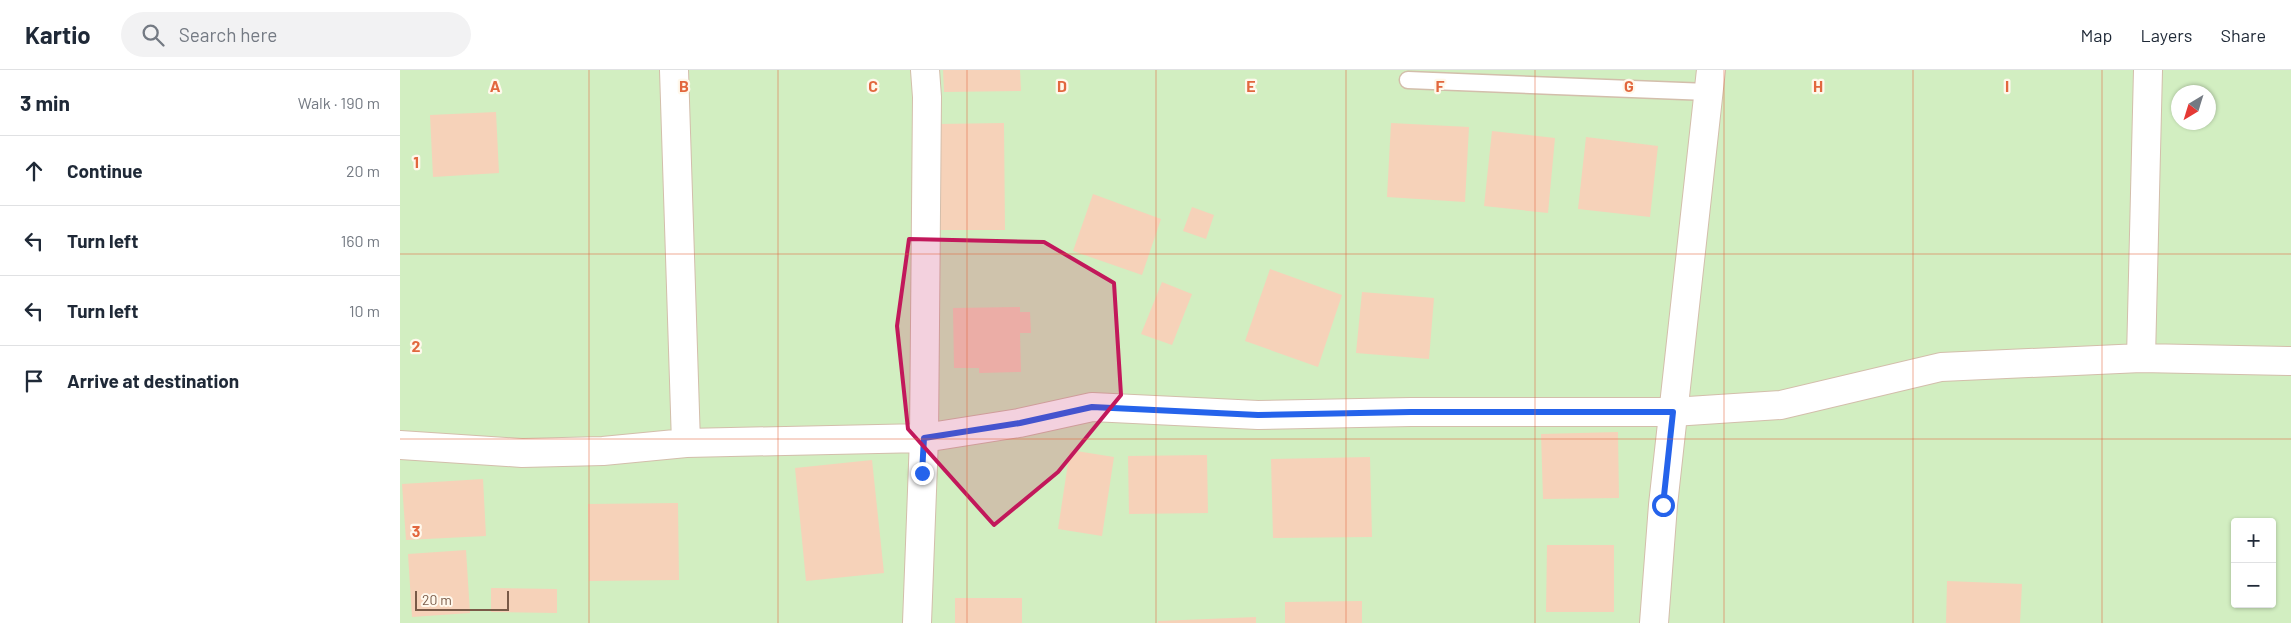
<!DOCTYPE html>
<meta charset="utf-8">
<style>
body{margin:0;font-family:Barlow,sans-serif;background:#f2f2f3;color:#1f2937}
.controls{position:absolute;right:15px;bottom:15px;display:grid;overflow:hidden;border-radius:5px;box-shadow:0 1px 4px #0004}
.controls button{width:45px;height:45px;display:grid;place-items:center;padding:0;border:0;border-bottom:1px solid #e0e1e3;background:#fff;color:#1f2937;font:25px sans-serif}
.compass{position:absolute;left:1771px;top:15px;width:45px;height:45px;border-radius:50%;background:#fff;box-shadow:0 1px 4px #0004;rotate:218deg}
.scale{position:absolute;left:15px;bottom:12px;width:94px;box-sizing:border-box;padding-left:5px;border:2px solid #795a47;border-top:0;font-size:14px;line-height:18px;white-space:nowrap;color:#795a47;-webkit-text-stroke:4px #fff8ec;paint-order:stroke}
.stop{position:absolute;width:15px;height:15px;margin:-11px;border:4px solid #2563eb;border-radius:50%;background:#fff}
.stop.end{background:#2563eb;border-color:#fff;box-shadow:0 1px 5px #0008}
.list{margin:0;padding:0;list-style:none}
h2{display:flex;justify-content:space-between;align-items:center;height:65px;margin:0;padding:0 20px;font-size:21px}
h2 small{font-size:16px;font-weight:400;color:#747a83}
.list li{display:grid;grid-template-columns:32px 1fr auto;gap:15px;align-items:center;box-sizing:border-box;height:70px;padding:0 20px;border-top:1px solid #e0e1e3}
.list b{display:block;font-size:19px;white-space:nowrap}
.list em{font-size:16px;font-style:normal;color:#747a83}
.icon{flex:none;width:28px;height:28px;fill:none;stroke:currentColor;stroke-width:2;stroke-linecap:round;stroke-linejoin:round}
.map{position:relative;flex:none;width:1891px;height:553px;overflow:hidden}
header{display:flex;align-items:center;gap:30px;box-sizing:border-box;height:70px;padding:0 25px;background:#fff;border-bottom:1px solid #e0e1e3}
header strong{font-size:24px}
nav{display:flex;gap:28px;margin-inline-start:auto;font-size:18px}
.search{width:350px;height:45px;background:#f2f2f3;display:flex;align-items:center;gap:12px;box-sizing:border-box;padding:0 18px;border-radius:28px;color:#747a83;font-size:19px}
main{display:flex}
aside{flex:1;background:#fff}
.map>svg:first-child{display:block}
</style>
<header>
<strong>Kartio</strong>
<div class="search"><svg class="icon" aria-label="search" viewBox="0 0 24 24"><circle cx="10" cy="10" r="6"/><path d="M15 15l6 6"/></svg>Search here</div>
<nav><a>Map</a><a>Layers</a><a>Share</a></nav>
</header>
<main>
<aside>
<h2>3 min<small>Walk · 190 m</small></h2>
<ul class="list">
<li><svg class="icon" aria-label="ahead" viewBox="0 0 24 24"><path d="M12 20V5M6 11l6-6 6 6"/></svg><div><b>Continue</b></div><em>20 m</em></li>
<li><svg class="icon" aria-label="left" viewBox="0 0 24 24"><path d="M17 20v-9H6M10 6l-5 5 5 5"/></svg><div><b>Turn left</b></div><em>160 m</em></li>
<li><svg class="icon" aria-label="left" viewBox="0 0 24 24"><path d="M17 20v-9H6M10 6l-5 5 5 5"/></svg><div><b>Turn left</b></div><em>10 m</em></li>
<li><svg class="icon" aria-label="arrive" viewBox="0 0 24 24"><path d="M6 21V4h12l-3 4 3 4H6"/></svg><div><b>Arrive at destination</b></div></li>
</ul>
</aside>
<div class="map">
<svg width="1891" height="553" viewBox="0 0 1891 553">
<rect width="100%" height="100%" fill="#fef4e4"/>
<path fill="#d2eec1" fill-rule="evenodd" d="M0 0H1891V553H0ZM1778 22H1808V52H1778ZM1835 452H1872V534H1835Z"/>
<path fill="#f6d2b9" d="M543 0H620L621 21 544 22Z
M96 42 99 103 33 107 30 45Z
M604 53 605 160H540L538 54Z
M991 53 1069 57 1065 132 987 127Z
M1092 61 1155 68 1148 143 1084 136Z
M1186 67 1258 76 1250 147 1178 139Z
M693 124 761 149 742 205 673 181Z
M792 137 814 145 806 169 783 161Z
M870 199 942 225 918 297 845 271Z
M762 212 792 224 772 275 741 264Z
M962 222 1034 228 1029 289 956 283Z
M620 237V242H630L631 263H620L621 302 579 303V298H554L553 238Z
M1218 362 1219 428 1143 429 1141 364Z
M670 380 714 387 702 466 658 459Z
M807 385 808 443 729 444 728 386Z
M970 387 972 467 873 468 871 389Z
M472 390 484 503 406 511 395 398Z
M83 409 86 466 6 470 2 414Z
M278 433 279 510 189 511 188 434Z
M1147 475H1214V542H1146Z
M66 480 70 543 12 547 8 484Z
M1547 511 1622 514 1620 553H1546Z
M91 518 157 519V543L91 542Z
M555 528H622V553H555Z
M962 531V553H885V532Z
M856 547V553H758V551Z"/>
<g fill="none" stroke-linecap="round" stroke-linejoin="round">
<g stroke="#d3beab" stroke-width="19">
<path id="service" d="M1008 10 1308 22"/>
</g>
<g stroke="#d3beab" stroke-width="30">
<path id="minor" d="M274 0 286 373
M1741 288 1748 0
M0 375 122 383 203 381 286 373 524 368 619 353 692 337 858 345 1011 342H1273L1381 335 1541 297 1741 288 1891 291
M517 553 524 368 527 27 525 0
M1254 553 1263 435 1311 0"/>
</g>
<use href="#service" stroke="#fff" stroke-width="16"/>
<use href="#minor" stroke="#fff" stroke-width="28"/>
</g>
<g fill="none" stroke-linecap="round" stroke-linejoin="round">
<path stroke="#2563eb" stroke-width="6" d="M522 403 524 368 620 353 692 337 858 345 1011 342H1273L1263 435"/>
</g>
<path fill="#c2185b" fill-opacity="0.2" stroke="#c2185b" stroke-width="4" stroke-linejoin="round" d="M509 169 644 172 714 213 721 325 658 402 594 455 508 359 497 256Z"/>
<path fill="none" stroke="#e2673e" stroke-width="1" stroke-opacity="0.55" d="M189 0V553M378 0V553M567 0V553M756 0V553M946 0V553M1135 0V553M1324 0V553M1513 0V553M1702 0V553M0 184H1891M0 369H1891"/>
<g font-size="16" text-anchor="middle" font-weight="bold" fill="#e2673e" stroke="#fff8ec" stroke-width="4.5" stroke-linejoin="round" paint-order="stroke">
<text x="95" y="22">A</text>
<text x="284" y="22">B</text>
<text x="473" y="22">C</text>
<text x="662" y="22">D</text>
<text x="851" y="22">E</text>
<text x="1040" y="22">F</text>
<text x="1229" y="22">G</text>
<text x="1418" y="22">H</text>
<text x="1607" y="22">I</text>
<text x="16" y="98">1</text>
<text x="16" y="282">2</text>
<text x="16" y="467">3</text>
</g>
</svg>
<div class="controls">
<button>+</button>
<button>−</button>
</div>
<svg class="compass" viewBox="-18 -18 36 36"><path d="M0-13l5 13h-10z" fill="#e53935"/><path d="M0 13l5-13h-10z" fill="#747a83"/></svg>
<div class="scale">20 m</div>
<div class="stop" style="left:1263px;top:435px"></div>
<div class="stop end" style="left:522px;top:403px"></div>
</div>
</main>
